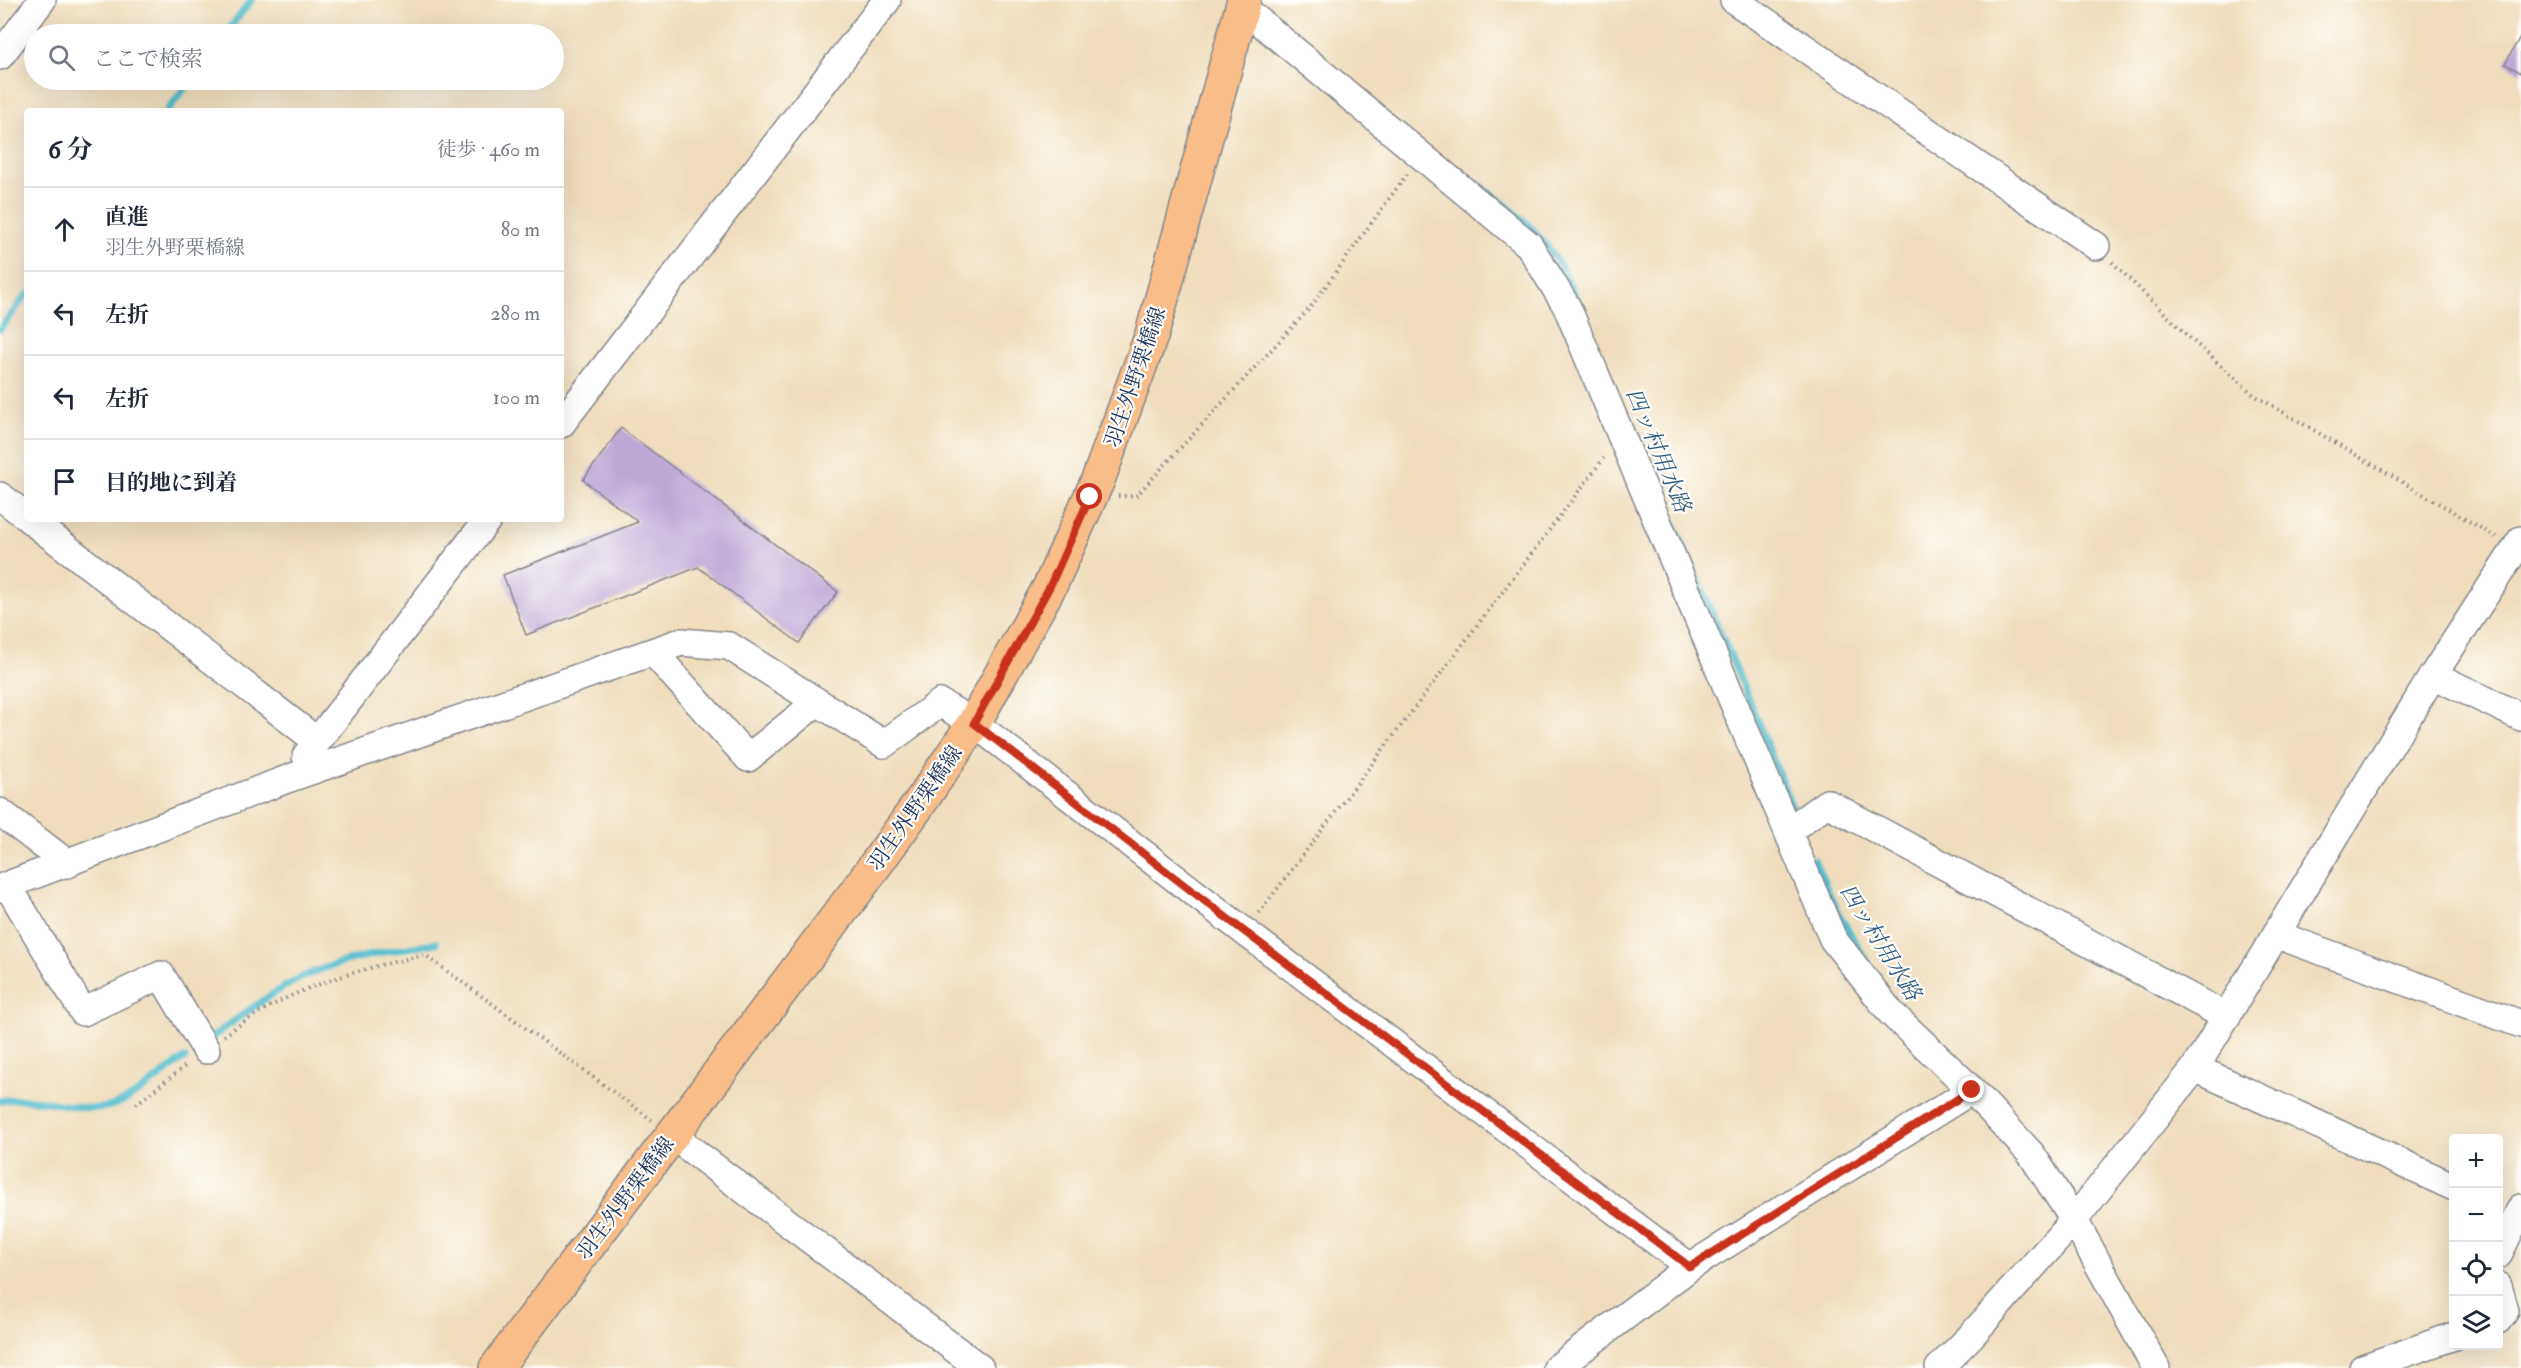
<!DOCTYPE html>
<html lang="ja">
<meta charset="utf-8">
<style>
body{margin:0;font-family:"IM FELL Double Pica","Noto Serif JP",serif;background:#f2f2f3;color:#1f2937}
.controls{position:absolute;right:18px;bottom:18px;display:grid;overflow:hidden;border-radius:6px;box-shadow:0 6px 24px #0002}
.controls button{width:54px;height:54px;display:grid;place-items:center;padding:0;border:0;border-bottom:2px solid #e0e1e3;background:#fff;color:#1f2937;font:30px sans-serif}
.stop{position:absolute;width:18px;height:18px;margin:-14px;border:4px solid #c8321e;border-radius:50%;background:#fff}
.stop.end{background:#c8321e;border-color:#fff;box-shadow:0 2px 6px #0008}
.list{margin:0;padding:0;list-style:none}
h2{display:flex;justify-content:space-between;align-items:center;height:78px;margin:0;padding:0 24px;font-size:26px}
h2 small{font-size:20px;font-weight:400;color:#747a83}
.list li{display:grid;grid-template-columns:39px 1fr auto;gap:18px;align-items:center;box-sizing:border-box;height:84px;padding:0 24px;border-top:2px solid #e0e1e3}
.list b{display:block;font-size:22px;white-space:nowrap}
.list p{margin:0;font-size:20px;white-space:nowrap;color:#747a83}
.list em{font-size:20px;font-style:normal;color:#747a83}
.icon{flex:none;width:33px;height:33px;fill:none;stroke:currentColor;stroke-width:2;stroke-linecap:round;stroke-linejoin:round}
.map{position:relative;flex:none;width:2521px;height:1368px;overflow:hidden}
.search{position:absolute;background:#fff;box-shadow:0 6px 24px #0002;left:24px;top:24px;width:540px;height:66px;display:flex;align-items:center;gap:15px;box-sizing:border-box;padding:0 21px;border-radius:33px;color:#747a83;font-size:22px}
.panel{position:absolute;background:#fff;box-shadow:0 6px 24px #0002;left:24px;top:108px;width:540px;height:414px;border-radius:6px}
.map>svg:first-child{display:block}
</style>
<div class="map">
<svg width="2521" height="1368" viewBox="0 0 2521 1368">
<rect width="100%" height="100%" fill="#fdfcf7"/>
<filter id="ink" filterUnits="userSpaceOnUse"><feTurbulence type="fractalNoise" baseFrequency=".0167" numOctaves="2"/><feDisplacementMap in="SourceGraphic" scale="12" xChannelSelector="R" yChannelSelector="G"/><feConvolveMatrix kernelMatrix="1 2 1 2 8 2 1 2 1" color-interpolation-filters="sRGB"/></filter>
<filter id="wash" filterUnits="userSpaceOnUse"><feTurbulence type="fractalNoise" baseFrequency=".008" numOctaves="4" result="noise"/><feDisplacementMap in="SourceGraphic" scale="24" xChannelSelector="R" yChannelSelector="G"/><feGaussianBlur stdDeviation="1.35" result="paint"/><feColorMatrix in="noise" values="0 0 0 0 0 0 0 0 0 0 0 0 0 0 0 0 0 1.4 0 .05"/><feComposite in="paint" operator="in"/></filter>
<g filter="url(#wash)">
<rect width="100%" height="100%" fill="#efddbb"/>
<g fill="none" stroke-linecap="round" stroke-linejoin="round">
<path stroke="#52bdce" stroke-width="7" d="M225 34 251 1
M167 111 191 80
M1461 172C1519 214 1551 235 1579 304
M0 329 27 294
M1631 424 1731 657 1793 809
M1814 860 1835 907 1867 962
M211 1038C245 1013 280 985 319 970 357 956 396 950 436 943
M0 1101C36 1093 82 1115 111 1106 138 1098 162 1073 185 1058"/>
</g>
<g id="blocks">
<path fill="#bda7d7" d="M2521 35V73L2505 64Z
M621 428 838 592 799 643 698 567 526 635 503 575 638 522 583 480Z"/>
</g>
</g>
<g filter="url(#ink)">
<use href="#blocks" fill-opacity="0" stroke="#85868c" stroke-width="1.5"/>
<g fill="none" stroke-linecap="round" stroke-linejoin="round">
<g stroke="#85868c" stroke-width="30">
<path id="minor" d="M1734 0 2096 246
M1242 7 1529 245 1567 307 1833 939 1891 1013 1972 1090 2032 1155 2074 1220 2156 1368
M0 56 42 0
M561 424 887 0
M0 496 27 517
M29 519 317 741
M653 652 748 758 817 702
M2433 675 2521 717
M306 756 488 519
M0 812 68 864
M1788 831 1827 803 2227 1017
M8 886 83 1012 161 975 206 1050
M0 888 290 778 681 642 729 646 884 744 940 703 974 723 1245 932 1690 1267
M2279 932 2291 940 2521 1024
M2195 1068 2454 1187
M673 1136 980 1368
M2498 1255 2521 1208
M2498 1286 2505 1311 2498 1320
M1557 1368 1690 1267 1972 1090
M1939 1368 1971 1336 2074 1220 2195 1068 2433 675 2521 540
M2363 1368 2454 1336"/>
</g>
<g stroke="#85868c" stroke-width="36">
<path id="major" d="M496 1368 858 889 917 807 974 723 1050 586 1098 480 1152 334 1244 0"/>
</g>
<path stroke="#85868c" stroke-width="4" stroke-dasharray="1.5 4.5" stroke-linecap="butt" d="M2112 262 2192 340 2254 395 2496 537
M1118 496H1136L1310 308 1407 174
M1259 913 1604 458
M224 1036C284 990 353 970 425 955L652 1120
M136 1104 188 1064"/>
<use href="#minor" stroke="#fff" stroke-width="27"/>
<use href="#major" stroke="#f8bd89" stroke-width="33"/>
</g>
</g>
<g fill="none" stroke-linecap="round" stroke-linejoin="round" filter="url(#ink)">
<path stroke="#c8321e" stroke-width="8" d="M1090 497 1050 586 974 723 1245 932 1690 1267 1972 1090"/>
</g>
<g text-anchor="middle" stroke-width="4.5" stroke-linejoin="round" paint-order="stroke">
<g font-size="21" fill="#1b2f5e" stroke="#fdfcf7">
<text transform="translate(1135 377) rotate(-71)" y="7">羽生外野栗橋線</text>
<text transform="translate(915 808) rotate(-55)" y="7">羽生外野栗橋線</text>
<text transform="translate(625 1198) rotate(-53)" y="7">羽生外野栗橋線</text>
</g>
<g font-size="22" font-style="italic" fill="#2c5a80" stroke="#fdfcf7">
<text transform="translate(1659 450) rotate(67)" y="8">四ッ村用水路</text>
<text transform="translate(1881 942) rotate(58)" y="8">四ッ村用水路</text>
</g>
</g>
</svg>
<div class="controls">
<button>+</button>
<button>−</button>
<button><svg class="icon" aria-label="locate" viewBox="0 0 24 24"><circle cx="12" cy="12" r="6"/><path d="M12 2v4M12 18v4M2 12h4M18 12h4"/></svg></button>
<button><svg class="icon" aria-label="layers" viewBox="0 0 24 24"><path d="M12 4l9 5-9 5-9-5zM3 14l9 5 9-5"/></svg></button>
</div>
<div class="stop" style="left:1090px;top:497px"></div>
<div class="stop end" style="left:1972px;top:1090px"></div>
<div class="search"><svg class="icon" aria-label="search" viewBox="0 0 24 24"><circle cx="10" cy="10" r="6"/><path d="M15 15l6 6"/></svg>ここで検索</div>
<section class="panel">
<h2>6 分<small>徒歩 · 460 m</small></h2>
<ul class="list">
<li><svg class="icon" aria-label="ahead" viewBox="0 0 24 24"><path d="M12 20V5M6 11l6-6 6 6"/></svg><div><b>直進</b><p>羽生外野栗橋線</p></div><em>80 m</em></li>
<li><svg class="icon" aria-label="left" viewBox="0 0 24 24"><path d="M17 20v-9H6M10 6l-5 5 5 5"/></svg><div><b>左折</b></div><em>280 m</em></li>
<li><svg class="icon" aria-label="left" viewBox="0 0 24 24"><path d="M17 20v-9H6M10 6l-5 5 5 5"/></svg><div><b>左折</b></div><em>100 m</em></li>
<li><svg class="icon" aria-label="arrive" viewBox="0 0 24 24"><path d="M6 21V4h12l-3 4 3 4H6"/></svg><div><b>目的地に到着</b></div></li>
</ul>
</section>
</div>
